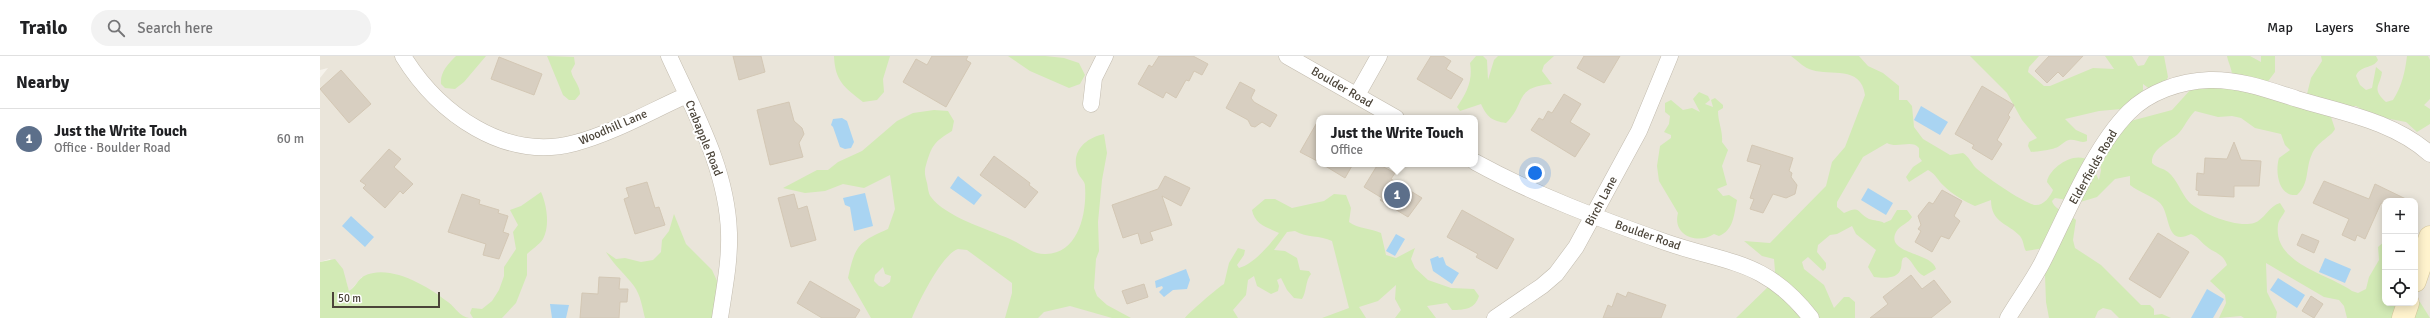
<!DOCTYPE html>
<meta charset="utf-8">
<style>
body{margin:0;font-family:Signika,sans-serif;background:#f2f2f2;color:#202124}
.controls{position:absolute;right:12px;bottom:12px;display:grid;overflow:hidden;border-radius:8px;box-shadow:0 2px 10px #0003}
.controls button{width:36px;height:36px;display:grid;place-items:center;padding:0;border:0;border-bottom:1px solid #e0e0e0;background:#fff;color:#202124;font:20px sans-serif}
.scale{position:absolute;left:12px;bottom:10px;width:108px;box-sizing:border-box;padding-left:4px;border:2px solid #4b4439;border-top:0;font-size:11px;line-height:14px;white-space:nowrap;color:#4b4439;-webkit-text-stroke:3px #fff;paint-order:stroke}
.you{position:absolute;left:1215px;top:117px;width:14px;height:14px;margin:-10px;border:3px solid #fff;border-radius:50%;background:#1a73e8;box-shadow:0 0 0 6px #1a73e833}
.badge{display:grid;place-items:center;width:26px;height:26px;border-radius:50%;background:#b45309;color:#fff;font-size:13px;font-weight:700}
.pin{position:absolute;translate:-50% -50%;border:2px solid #fff;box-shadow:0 1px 4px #0006}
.popup{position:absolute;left:996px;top:59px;width:162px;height:52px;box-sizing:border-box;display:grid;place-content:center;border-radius:8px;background:#fff;filter:drop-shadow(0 1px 3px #0005);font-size:13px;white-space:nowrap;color:#757577}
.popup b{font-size:15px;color:#202124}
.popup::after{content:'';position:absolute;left:50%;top:100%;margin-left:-8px;border:8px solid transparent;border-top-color:#fff}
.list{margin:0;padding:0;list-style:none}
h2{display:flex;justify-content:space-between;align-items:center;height:52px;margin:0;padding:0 16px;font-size:17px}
h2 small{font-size:13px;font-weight:400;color:#757577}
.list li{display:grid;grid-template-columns:26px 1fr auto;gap:12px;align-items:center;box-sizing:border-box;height:60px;padding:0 16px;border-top:1px solid #e0e0e0}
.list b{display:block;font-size:15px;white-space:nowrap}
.list p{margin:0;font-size:13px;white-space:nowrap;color:#757577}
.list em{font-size:13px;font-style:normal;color:#757577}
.icon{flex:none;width:22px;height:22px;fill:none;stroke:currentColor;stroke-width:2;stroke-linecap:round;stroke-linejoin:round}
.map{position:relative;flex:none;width:2110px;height:262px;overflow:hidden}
header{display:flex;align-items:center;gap:24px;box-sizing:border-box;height:56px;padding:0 20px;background:#fff;border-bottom:1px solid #e0e0e0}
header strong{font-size:19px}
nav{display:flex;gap:22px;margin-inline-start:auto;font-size:14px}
.search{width:280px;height:36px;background:#f2f2f2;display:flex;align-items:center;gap:10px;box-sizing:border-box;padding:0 14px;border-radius:22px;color:#757577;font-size:15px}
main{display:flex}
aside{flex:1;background:#fff}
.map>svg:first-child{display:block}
</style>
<header>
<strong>Trailo</strong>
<div class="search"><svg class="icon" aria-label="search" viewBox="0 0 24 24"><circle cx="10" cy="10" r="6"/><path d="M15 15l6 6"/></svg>Search here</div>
<nav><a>Map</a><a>Layers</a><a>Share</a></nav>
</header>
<main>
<aside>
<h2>Nearby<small></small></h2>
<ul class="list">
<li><span class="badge" style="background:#5c6f8a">1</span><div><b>Just the Write Touch</b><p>Office · Boulder Road</p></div><em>60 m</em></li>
</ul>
</aside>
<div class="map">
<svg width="2110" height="262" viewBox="0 0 2110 262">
<rect width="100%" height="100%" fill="#f6f3ec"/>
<path fill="#eae5da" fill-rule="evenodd" d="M0 0H2110V262H182L192 215 162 262H147L42 221 29 236 26 225 10 203 0 206V22L8 12 0 14ZM999 62H1155V108H999ZM2065 145H2095V247H2065Z"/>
<path fill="#d2eab5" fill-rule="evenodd" d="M136 0H166L144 26 135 33 125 32 121 28C120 16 128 8 136 0Z
M227 0 254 1 255 8 251 15C253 24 260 29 260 38L255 44H249L243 39Z
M514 0H570L563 23 564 36 557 44 543 46C524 31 515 25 514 0Z
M688 0H725L744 2 759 7 765 19 760 28 749 32 710 15Z
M1156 0H1163L1167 4 1168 24 1174 4 1178 0H1234L1224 9 1222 15 1232 28C1193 31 1207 47 1186 67 1172 65 1167 61 1161 48L1140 55 1137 51C1147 37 1153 24 1150 7Z
M1471 0H1539L1548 10 1563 17 1579 30V44H1587L1592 50 1594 71 1603 83 1630 99 1643 97C1649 101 1651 106 1655 111 1663 119 1706 149 1716 149 1724 149 1730 141 1733 134L1727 126C1729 112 1755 94 1769 105 1774 110 1776 119 1779 124L1781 114 1777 94 1807 66 1852 54 1872 32 1887 25C1897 33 1912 37 1912 19 1912 13 1908 6 1907 0H1930L1941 6V0H1955V16L1946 28 1987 38 1991 22 2002 5 2001 0H2056L2058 4C2053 13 2040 9 2036 20L2040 29 2046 34 2052 32 2056 11 2062 16C2060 31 2051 32 2066 46L2073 44C2082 30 2085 16 2087 0H2108L2110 4V43L2104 49 2110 53V68L2097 76 2086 66 2054 60 2036 50 2019 51 2011 61 2015 73C2012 80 1997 86 1992 98 1985 113 1990 127 1977 139 1958 141 1955 115 1959 102L1970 94 1965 89 1961 78 1935 72 1921 62 1912 60 1898 61 1875 55C1867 63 1864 72 1858 78 1849 86 1831 93 1832 107 1837 112 1843 112 1848 116 1857 123 1861 137 1869 146 1882 158 1917 172 1934 167 1944 164 1949 150 1960 147L1965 155C1963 160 1958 164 1958 169 1953 208 2009 218 2032 235L2038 237 2046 233 2049 221 2059 204 2058 191 2065 185V247L2100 246 2110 262H2027L2024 250 2019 244 2004 241 1946 207 1947 236 1957 256 1956 262H1924L1921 260 1899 262 1906 247 1905 239 1890 225 1907 209C1903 197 1894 197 1886 190 1880 185 1878 181 1871 178 1845 191 1851 158 1840 147 1831 139 1820 137 1810 129V120L1795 123 1777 141 1767 144 1760 146 1735 142 1732 145C1734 154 1749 157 1756 164L1753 184 1755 192 1781 209 1821 249H1830L1834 253V259L1842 258 1851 262H1799L1791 254 1783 252 1778 255 1775 262H1729L1726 246 1724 192 1706 195C1703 190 1704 185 1700 180 1688 167 1671 167 1671 144L1655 150C1645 146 1632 138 1624 130 1618 125 1616 118 1608 114L1589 126 1586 121 1593 111 1602 105 1599 101V92C1592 83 1577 93 1567 87L1543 101 1517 146V151L1524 157C1541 149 1536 156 1549 163 1554 165 1560 164 1564 167L1571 164 1577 154H1587L1592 161C1589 167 1580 169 1576 176 1565 198 1612 196 1616 213L1604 220C1595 216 1594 206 1586 201L1583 202C1581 206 1582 208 1581 212 1578 224 1563 222 1554 221L1548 211 1556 194 1536 178 1532 170 1517 178 1510 179 1498 189 1497 196 1506 207V212L1503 215 1488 201 1482 206 1484 213 1504 229 1514 252 1524 241H1529L1535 246V262H1416L1451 228 1455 215 1454 203 1442 200 1424 185 1450 187 1506 130 1512 106 1525 91 1545 39C1541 9 1510 20 1492 14 1484 12 1478 5 1471 0Z
M1650 0H1719L1709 11 1708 16 1724 30H1730L1773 12 1794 13 1785 0H1812L1818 10 1824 9 1829 0H1844L1848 21 1844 29 1831 34 1823 28V40L1801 53 1779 55 1745 63 1756 74 1767 79V85C1761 88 1756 83 1749 84 1744 85 1740 91 1735 92 1731 94 1715 96 1711 96L1708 90 1709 86 1717 82 1702 64 1687 37Z
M1379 36 1388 40 1390 44 1385 48 1393 51 1391 44 1395 42 1403 49V52L1398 55C1398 66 1403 75 1402 86L1408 94 1402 110 1407 129 1397 133 1403 140 1409 139 1417 144C1414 158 1414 174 1399 180L1394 178C1377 189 1352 179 1358 157L1339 125 1337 110 1340 90 1351 82V79L1344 76 1349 68 1350 60 1345 56V47L1351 44 1363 54 1372 52 1380 56 1373 43Z
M614 54 628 55 634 65 632 75C614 86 612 89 606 109 604 115 605 120 607 127 608 131 608 137 611 141 626 161 667 173 690 183 702 188 713 199 726 198 759 197 767 156 765 130 765 125 760 122 758 117 750 96 765 82 784 78L787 97 782 124 778 166 779 195 776 203 774 232 777 240 787 249 811 262H792L750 250 724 256 718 262H685L692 237V227L647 194C644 194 640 193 638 193 622 198 598 247 592 262H551L528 222C535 190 538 186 568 173L575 153 570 119 544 132 523 128 505 135 485 137 463 132 497 114H508L518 106 542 95 577 65 593 57ZM563 211 565 218 571 220 570 226 563 231 559 230 554 225 555 219Z
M221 136C227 149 230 170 223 183 219 189 212 193 207 198V219L196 247 182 262H153L150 257 152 252 162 253 172 245 179 234 184 220V211L196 193 193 176 198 169 190 154 201 150Z
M1014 138 1026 139 1031 152 1029 166C1038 173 1051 172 1061 177L1066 199 1076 202 1095 192 1091 203 1095 212 1108 224 1131 232 1154 233 1159 240C1155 253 1145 254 1132 254L1127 247 1107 250 1116 262H1075L1081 254 1075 243 1076 229 1058 245 1039 251 1046 262H1002L1029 252 1012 185C1000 179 987 182 975 175L967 176 954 194 965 195 977 202 980 214 989 215 991 218C985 225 987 235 982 243L974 242 967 234 961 222 957 224 959 230 958 235 951 238 937 230 934 220 928 224 926 239 913 254 918 262H865C867 258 900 230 904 228L909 207 918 192 925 194 924 199 917 209 919 212C934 208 950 188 959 177 947 171 935 169 932 154L945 143H955L972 152 1004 145Z
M354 158 366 188 392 214 398 227 393 262H325C322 251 321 240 314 230 305 218 294 209 286 196L296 203 305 202 321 206 333 204 341 196 342 184 349 175Z
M15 203 23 213 29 235C35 232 38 223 44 220 69 207 108 230 128 246 136 252 139 260 149 262H0V206Z"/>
<path fill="#a9d4f2" d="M1601 50 1628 66 1620 79 1594 64Z
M522 62 527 65 534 86 531 92 525 93 520 91 513 71 511 69 513 63Z
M638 120 662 139 654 149 630 132Z
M1548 132 1573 147 1566 159 1541 144Z
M545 137 553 170 534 175 530 151 525 149 523 142Z
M31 160 54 181 45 191 22 170Z
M1076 178 1085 183 1075 200 1066 195Z
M1118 200 1119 202 1123 201 1126 209 1139 217 1132 228 1113 215 1110 203Z
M2005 202 2031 213 2025 227 1999 216Z
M866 213 870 224 867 233 853 234 844 241 839 236 843 232 842 230 836 232 835 225Z
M1958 222 1985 239 1977 252 1950 234Z
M1887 233 1904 243 1893 262H1871Z
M230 248 249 249 246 262H232Z"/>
<path fill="#d8cfc1" stroke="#d3c7b4" d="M413 0H441L445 16 419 24Z
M612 0H648L646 4 651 7 626 51 583 26 596 3 607 9Z
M839 0H873L888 8 882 19 874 15 869 25 866 24 856 42 846 36 843 42 818 28 829 9 832 11Z
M1111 0H1123L1131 5 1126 13 1143 23 1131 43 1097 23Z
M1264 0H1300L1284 27 1257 12Z
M1729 0H1763L1743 21 1738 16 1727 27 1715 15Z
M179 1 222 18 214 39 171 23Z
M21 14 51 48 29 67 0 33Z
M920 26 935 34 931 42 934 46 957 59 950 71 942 66 935 71 931 70 928 64 906 52Z
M1662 30 1694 49 1688 59 1690 61 1677 84 1682 88 1672 104 1652 92 1654 89 1635 78Z
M1244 38 1261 48 1250 66 1270 78 1255 101 1211 74 1219 62 1223 64 1228 55 1232 57Z
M469 46 474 65 482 72 484 78 479 87 483 101 450 109 437 54Z
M999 63V106L980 96Z
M1914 86 1921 104 1941 105 1939 130H1914V141L1878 139 1879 135 1876 134 1877 117 1884 118 1885 102 1907 103Z
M1432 89 1473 102 1469 115 1472 117 1471 121 1477 129 1475 138 1466 142 1453 138 1443 157 1430 153 1434 143 1430 142 1441 109 1427 105Z
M69 93 81 103 74 111 93 128 83 138 80 135 65 152 43 132 46 129 40 125Z
M674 100 710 127 709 129 718 136 705 152 660 119Z
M1002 108H1033L1025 122Z
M1058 108 1075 117 1071 123 1102 142 1088 161 1060 144 1062 142 1044 131Z
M845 120 870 132 861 150 842 140 852 169 830 176 833 184 821 188 818 177 803 182 792 149 838 133Z
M2004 125 2049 143 2055 128 2090 145H2065V148L2061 147 2045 183 2037 179 2035 185 2022 179 2029 163 1993 147Z
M327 126 335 152 339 151 345 169 315 178 304 143 309 141 306 132Z
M1622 134 1642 145 1634 160 1640 165 1629 183 1621 180 1612 196 1595 186 1601 175 1598 173 1601 169 1598 160 1609 146 1613 148Z
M142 138 160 144 159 148 179 154 178 157 188 160 183 176 189 178 179 203 163 199 166 188 128 176Z
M474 138 478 153 487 150 496 184 471 191 458 142Z
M1142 154 1194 183 1177 213 1156 201 1158 198 1127 181Z
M1838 177 1869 196 1840 242 1809 223Z
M1982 178 1999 185 1994 197 1977 189Z
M1591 219 1602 233 1614 224 1631 246 1611 262H1550L1568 248 1563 241Z
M279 221 300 222 299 233H308L307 246H300L299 262H260L262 237 278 238Z
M490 225 540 254 535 262H502L477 247Z
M824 228 828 241 807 248 802 235Z
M1308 236 1346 249 1341 262H1283L1288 249 1292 251 1297 237 1306 241Z
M1991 240 2003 248 1994 262 1982 255Z"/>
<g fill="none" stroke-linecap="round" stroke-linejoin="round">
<g stroke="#c2bbae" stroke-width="17">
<path id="street" d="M83 0C118 57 185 106 255 87 293 77 331 55 367 39
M349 0C375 57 407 113 409 177 410 206 404 234 400 262
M967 0 1076 62
M1037 39 1059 0
M771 48 774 22 785 0
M1155 106C1215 139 1280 163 1345 186 1408 208 1445 203 1491 262
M1175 262 1222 230 1236 218 1256 191 1319 75 1350 0
M1688 262C1699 243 1713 225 1723 205 1746 160 1773 92 1809 56 1829 36 1860 25 1889 24 1919 23 1949 34 1977 43 2023 57 2073 65 2110 98"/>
</g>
<g stroke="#d6c79b" stroke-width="23">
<path id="secondary" d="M2095 225 2110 181
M2083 262 2088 247"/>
</g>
<use href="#street" stroke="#fff" stroke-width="16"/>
<use href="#secondary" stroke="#fff3cd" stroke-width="22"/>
</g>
<g text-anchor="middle" stroke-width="4" stroke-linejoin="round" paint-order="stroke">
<g font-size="12" fill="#4b4439" stroke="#fff">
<text transform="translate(1022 31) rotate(30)" y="4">Boulder Road</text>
<text transform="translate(293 71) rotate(-23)" y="4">Woodhill Lane</text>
<text transform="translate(384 82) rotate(68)" y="4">Crabapple Road</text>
<text transform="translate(1773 111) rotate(-60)" y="4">Elderfields Road</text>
<text transform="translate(1281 145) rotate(-62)" y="4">Birch Lane</text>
<text transform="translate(1328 179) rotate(19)" y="4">Boulder Road</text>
</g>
</g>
</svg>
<div class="controls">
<button>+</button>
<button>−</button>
<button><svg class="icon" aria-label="locate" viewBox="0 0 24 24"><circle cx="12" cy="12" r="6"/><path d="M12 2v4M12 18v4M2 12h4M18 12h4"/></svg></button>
</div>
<div class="scale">50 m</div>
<div class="you"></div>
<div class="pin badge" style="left:1077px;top:139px;background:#5c6f8a">1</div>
<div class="popup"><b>Just the Write Touch</b>Office</div>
</div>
</main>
